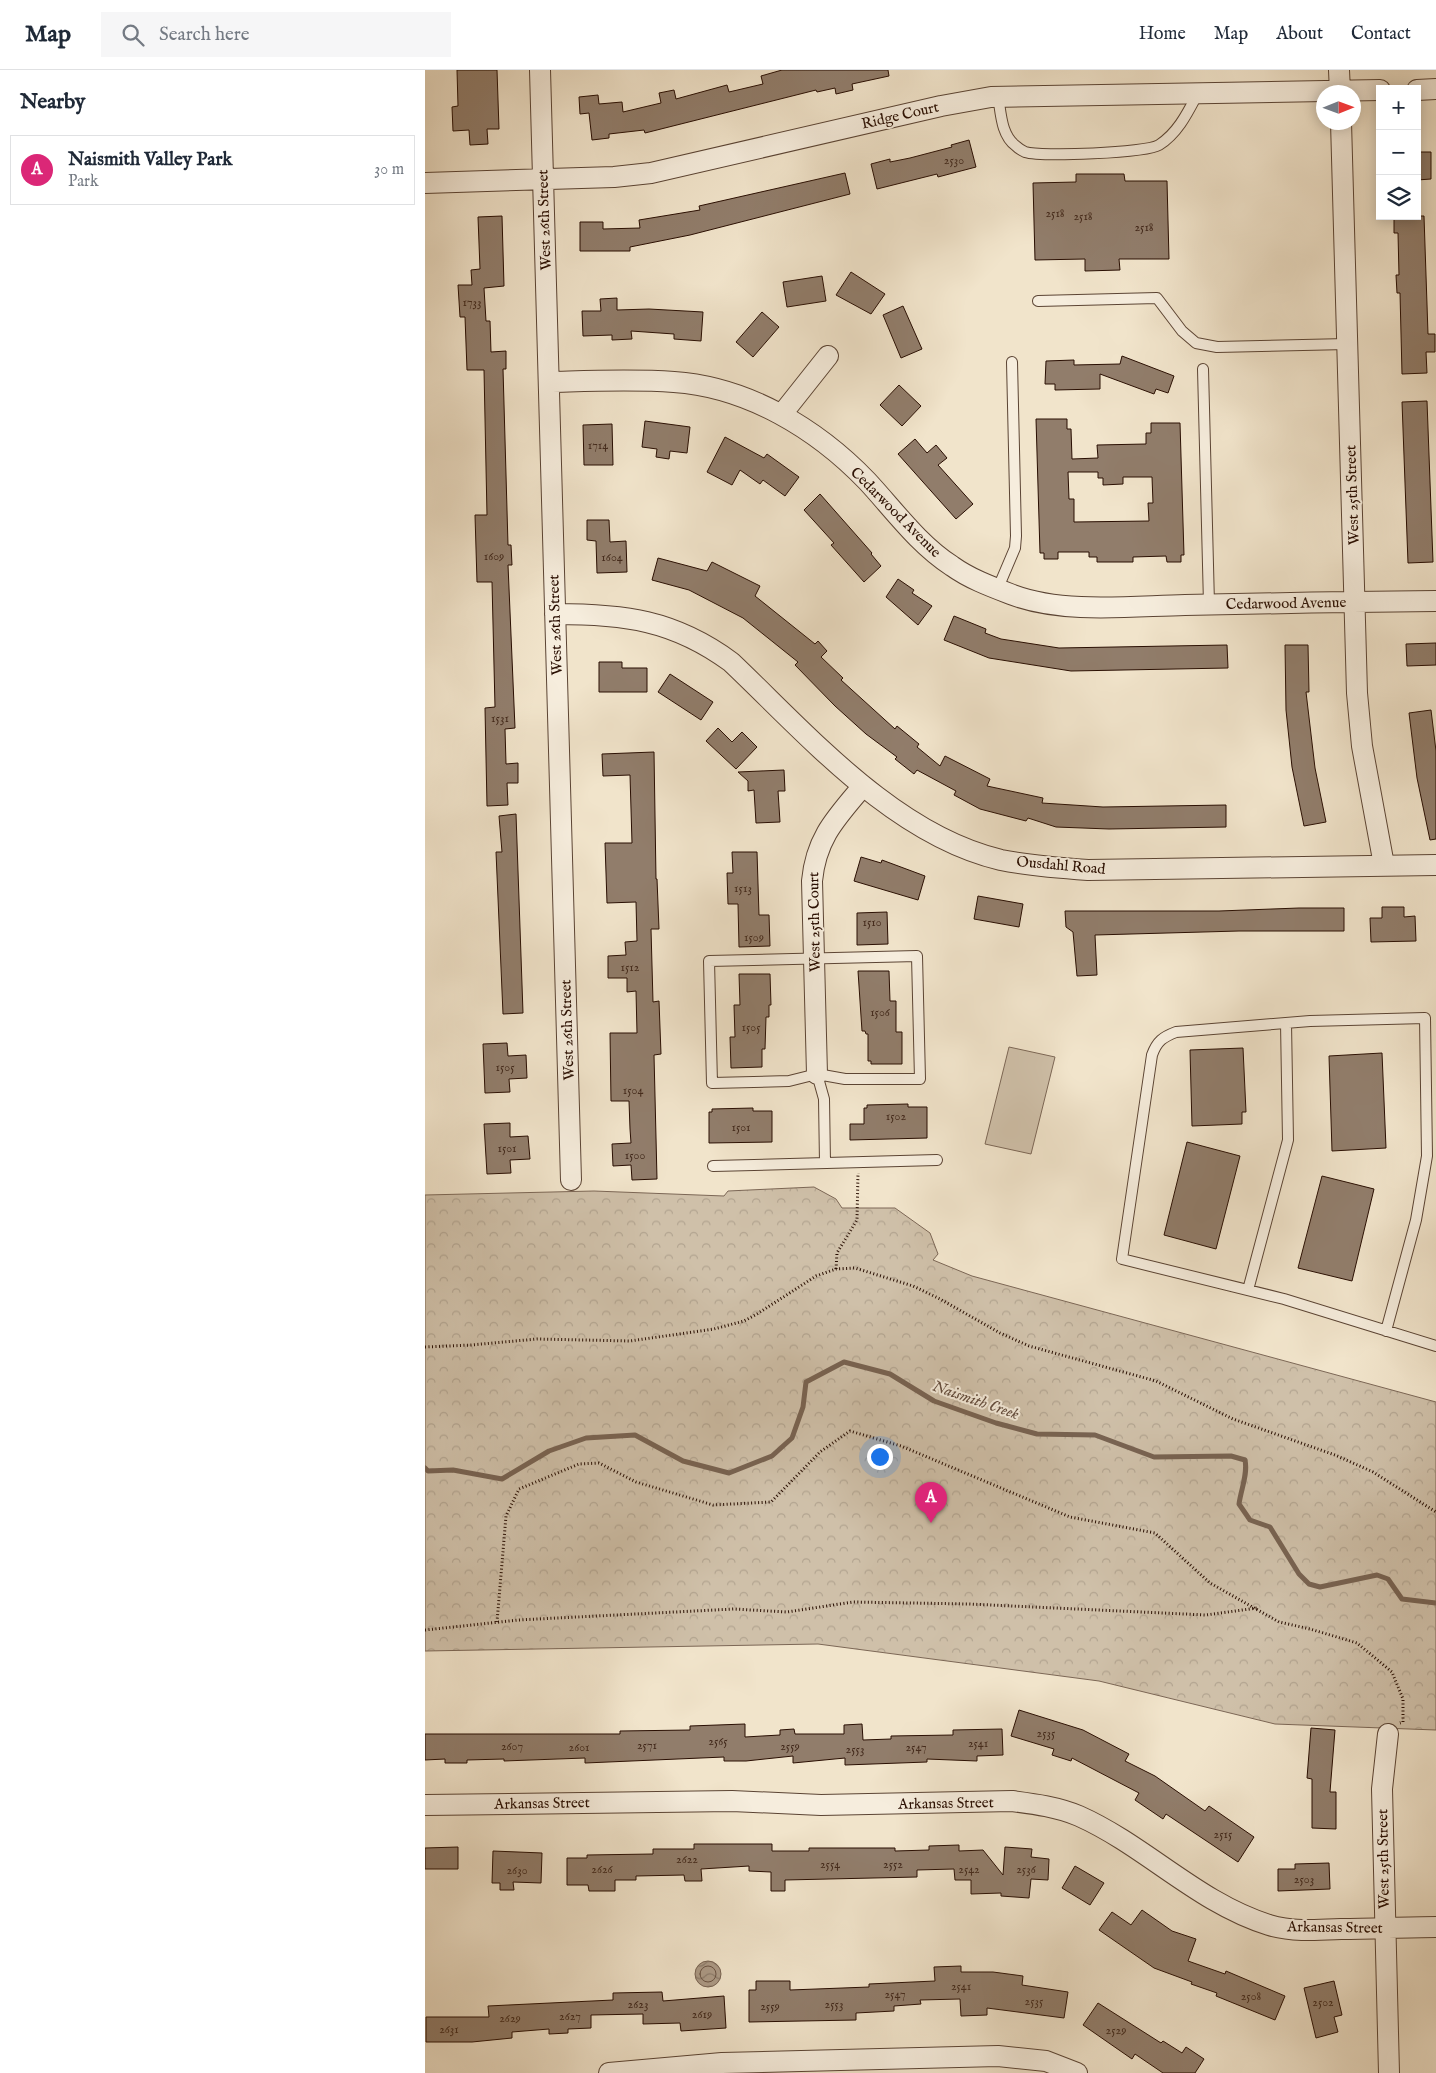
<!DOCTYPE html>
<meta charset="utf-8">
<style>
body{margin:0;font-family:"IM FELL English",serif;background:#f6f6f7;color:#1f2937}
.controls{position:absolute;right:15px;top:15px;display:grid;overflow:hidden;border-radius:0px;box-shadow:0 2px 12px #0003}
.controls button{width:45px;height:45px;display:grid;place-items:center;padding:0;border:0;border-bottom:1px solid #e0e1e3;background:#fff;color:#1f2937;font:25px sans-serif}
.compass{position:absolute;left:891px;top:15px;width:45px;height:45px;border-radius:50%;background:#fff;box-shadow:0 2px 12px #0003;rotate:89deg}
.you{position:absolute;left:454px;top:1386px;width:18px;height:18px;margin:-12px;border:4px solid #fff;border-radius:50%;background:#1a73e8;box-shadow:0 0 0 8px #1a73e833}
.badge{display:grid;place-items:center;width:32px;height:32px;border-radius:50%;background:#db2777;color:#fff;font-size:16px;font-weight:700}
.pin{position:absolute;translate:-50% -41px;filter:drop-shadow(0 1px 2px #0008)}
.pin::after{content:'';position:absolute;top:26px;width:18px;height:15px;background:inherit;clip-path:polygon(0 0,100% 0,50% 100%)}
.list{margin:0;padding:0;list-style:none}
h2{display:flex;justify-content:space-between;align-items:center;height:65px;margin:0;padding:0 20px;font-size:21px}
h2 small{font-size:16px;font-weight:400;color:#747a83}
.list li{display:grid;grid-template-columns:32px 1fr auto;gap:15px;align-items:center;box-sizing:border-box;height:70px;margin:0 10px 10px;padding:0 10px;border:1px solid #e0e1e3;border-radius:0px}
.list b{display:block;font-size:19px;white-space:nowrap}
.list p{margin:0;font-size:16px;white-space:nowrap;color:#747a83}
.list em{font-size:16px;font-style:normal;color:#747a83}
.icon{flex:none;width:28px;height:28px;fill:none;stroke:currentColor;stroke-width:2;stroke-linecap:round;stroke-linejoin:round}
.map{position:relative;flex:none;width:1011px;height:2003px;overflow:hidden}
header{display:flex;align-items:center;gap:30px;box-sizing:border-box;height:70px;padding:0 25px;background:#fff;border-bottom:1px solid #e0e1e3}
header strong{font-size:24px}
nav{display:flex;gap:28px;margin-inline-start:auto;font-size:18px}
.search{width:350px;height:45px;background:#f6f6f7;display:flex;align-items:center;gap:12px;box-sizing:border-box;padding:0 18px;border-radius:0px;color:#747a83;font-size:19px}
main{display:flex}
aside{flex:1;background:#fff}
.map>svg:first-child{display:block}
</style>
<header>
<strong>Map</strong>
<div class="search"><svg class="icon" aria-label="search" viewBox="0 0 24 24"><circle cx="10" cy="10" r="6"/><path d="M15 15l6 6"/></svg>Search here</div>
<nav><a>Home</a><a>Map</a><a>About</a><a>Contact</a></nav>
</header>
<main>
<aside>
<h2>Nearby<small></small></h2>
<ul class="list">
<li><span class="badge">A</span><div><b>Naismith Valley Park</b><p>Park</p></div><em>30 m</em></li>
</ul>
</aside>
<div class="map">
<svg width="1011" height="2003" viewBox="0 0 1011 2003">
<defs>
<pattern id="forest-crowns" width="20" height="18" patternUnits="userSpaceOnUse" patternTransform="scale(1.25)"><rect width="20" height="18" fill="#cfc0a9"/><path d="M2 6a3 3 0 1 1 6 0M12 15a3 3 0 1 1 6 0" fill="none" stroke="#b2a490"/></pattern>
<pattern id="water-waves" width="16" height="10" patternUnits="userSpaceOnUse" patternTransform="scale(1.25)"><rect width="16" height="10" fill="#ad9b87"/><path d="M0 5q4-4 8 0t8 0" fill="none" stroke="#8d7d6c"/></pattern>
</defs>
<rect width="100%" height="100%" fill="#f1e4cb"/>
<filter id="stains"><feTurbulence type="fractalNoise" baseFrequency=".004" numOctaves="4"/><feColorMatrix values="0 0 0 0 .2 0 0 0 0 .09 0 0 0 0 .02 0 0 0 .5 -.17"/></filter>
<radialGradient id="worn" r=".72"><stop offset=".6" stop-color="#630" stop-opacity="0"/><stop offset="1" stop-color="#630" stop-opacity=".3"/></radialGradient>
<path fill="#cfc0a9" stroke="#7c6756" d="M584 977 630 987 606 1084 560 1074Z"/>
<path fill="url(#forest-crowns)" stroke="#7c6756" d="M389 1117 411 1129 417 1138H470L505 1163 513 1184 508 1190 547 1206 1011 1332V1660L850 1654 674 1611 393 1574 0 1581V1125L169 1121 299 1126 303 1121Z"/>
<path fill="url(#water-waves)" stroke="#786352" d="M270 1904a13 13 0 1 1 26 0a13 13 0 1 1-26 0Z"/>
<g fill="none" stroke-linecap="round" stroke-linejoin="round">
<path stroke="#6b5444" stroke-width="1" d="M275 1904a8 8 0 1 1 16 0a8 8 0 1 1-16 0Z"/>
<path stroke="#786352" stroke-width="5" d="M0 1398 3 1401 28 1400 77 1409 124 1381 161 1368 210 1365 258 1391 304 1403 347 1386 367 1368 378 1337 381 1312 419 1292 465 1304 509 1331 571 1353 612 1364 670 1365 729 1387 806 1386 820 1390C823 1404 816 1419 814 1434L825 1450 845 1457 874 1504 884 1514 895 1517 952 1505 963 1509 977 1529 1011 1533"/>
</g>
<path fill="#917d6b" stroke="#290e02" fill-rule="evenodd" d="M32 0H72L74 59H62L63 74 45 75 44 60 28 61 27 37 33 36Z
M357 0H463L464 6 427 14 428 20 411 24 410 18 392 22 391 20 220 63 219 60 184 64V68L167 70 164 43 155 44 154 27 173 25 174 34 197 32 198 42 236 33 234 23 249 20 251 29 302 15 304 22 338 14 336 6Z
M544 70 551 97 513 107 512 104 452 119 446 94 465 89V92L485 88 527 77 526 75Z
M992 82H1006V109L992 110Z
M420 103 425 124 265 165 205 177V181H155V152H178V159L215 158 214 150 275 140 274 136Z
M651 104H699L700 111H742L744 189H694L695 200 660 201V189L610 190 608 113 651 112Z
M77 146 79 216 59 218 61 251H65L66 282 81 281V299H78L83 475H86L87 495H83L90 658 80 659 81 694 93 693V713H82L83 735 62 736 60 638 70 637 67 512H52L50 445H62L59 300H42L40 247H35L33 215H47L46 200 55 199 53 147Z
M969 146H999L1003 264H1010V282H1001L1002 303 977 304 975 223H972L971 205H974L973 163H969Z
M426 202 460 224 446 244 411 225Z
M397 206 401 231 362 237 358 212Z
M192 228V240L224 239 278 242 276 271 249 269V264L206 261 207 269 187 270V265L158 266 157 241H176L175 229Z
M478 236 497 279 476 288 458 245Z
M337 242 354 257 328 287 311 272Z
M697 286 749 306 743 323 731 319 729 324 675 304V319L630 320V314H620L621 291 649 290V295L695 294Z
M474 315 496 336 477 356 455 335Z
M1002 331 1008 492 983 493 977 332Z
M611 349H642V359H646L647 389 673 388 672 375 721 374V363H726V353H755L759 485H756V492H742L741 486 708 487V492H672V487H664V482H633V489H619V483H615ZM643 402H673V408H678V415L698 414V407H727L728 433H723L724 451 649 452V429H644Z
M220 351 265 357 262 383 245 381 244 389 231 387 232 379 217 377Z
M187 354 188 395H159L158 355Z
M300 367 339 388 342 384 374 407 360 426 338 410 335 414 315 400 307 415 282 402Z
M490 369 502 383 511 375 522 388 513 395 548 434 531 449 473 384Z
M395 424 447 483 446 484 456 496 439 512 406 475 409 473 379 440Z
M162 450H184L185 472 201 471 202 502 172 503 171 471 162 470Z
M233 488 282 501 287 492 335 516 330 526 390 574 393 571 402 581 396 587 418 608 416 610 470 659 472 656 494 674 492 677 515 696 520 686 565 709 562 716 618 728 617 733 678 737 801 735V757L684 759 631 757 603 748 601 751 555 739 529 725 531 721 492 700 489 704 470 689 472 687 441 664 410 636 370 595 373 592 318 548 264 520 227 510Z
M473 509 489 520 487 523 507 536 493 555 461 527Z
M529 546 561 559 560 563 576 569 634 578 802 575 803 598 646 601 564 588 519 570Z
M1011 573V595L982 596 981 574Z
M860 575H883L884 622H881L890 698 901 752 879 756 867 697 861 640Z
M174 592H197V598H222V622H174Z
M245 604 288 632 276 650 233 622Z
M1006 640 1011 681V769L1005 770 992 708 984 643Z
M293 658 307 672 317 662 332 677 311 699 281 671Z
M229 682 231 809H232L234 859H226L228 932 234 931 236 984 229 985 232 1109 207 1110 206 1095 188 1096 187 1074 206 1073 205 1059 204 1031H186L185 963H212L211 921 202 922V908H183V886L201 885 200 872 212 871 211 832 182 833 180 773H207L205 705 178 706 177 684Z
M359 700 360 721H353L355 752 331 753 329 720 323 721V711L313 702Z
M91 744 98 943 78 944 71 782H77L74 746Z
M307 782H332L334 845H344L345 876 314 877 313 834H303L302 803H308Z
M436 787 456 793 457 790 500 806 493 830 429 811Z
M553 826 598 834 594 857 549 849Z
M957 837H979V847L990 846 991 871 946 872 945 848H957Z
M874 838H919V861H814L670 865 672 905 652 906 648 862 641 857 640 841H794Z
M462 842 463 874 432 875V843Z
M433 901H464L465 931H471V962H477V994H446V991H443V964H441L440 961H437Z
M314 904H345L346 935H344V947H341L340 979H337V997L306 998 305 967H310L309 935H315Z
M82 973 83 986 101 985 102 1008 84 1009 85 1022 60 1023 58 974Z
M818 978 821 1042H817V1054L767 1056 765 980Z
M957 983 961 1078 907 1081 904 986Z
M483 1034V1037H502V1068L425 1070V1054H439V1038H442V1035Z
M328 1038V1041H347V1072L284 1073V1042H287V1039Z
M85 1053V1067L103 1066 105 1089 85 1090 86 1103 62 1104 59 1054Z
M762 1072 815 1086 791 1179 739 1165Z
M897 1106 949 1119 927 1211 873 1198Z
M594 1640 658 1660 704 1684 700 1691 730 1706 780 1741 784 1736 829 1767 813 1792 741 1744 738 1749 710 1730 714 1723 647 1688 646 1691 627 1685 629 1679 586 1666Z
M320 1654V1667L355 1665V1660L369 1659 370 1664H419V1655L437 1654 438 1670 466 1669V1666L528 1665V1660L577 1659 578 1685 552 1686V1691L502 1689V1692L420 1695V1688L368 1693V1686L321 1691H299V1687L160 1693V1688L79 1691V1689L42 1690V1693H20V1689L0 1690V1664H195V1661L265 1660V1656Z
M886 1658 910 1660 905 1722H911V1759L887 1758V1709L882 1708Z
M269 1774H347V1781H384V1778H470V1781L504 1780V1776L534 1775V1781L558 1780 578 1805 580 1777 607 1779 606 1787 624 1789 623 1810 606 1809 604 1828 576 1826V1823L546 1824V1810H530L529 1799 492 1800V1807L360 1810V1821H346V1802L324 1801V1796L276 1799 277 1811H260L259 1805 211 1806V1810H190V1821H164L163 1815H142V1788H162V1785L228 1784V1779H269Z
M33 1777V1799H0V1778Z
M68 1781 117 1783 116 1813 88 1812 89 1820H75V1813H67Z
M904 1793 905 1819 853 1821V1799H870V1794Z
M650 1796 679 1813 665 1835 637 1818Z
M717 1840 747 1861 771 1869 763 1891 800 1904 801 1901 860 1926 850 1950 791 1926 792 1923 766 1914 767 1912 729 1898 674 1860 687 1842 706 1855Z
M536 1896V1902H568L598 1906 597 1915 643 1922 639 1948 562 1938V1945L536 1946 535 1929 495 1930 496 1934 469 1936V1941L431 1943V1950L324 1952V1920H331V1911H365V1920L444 1917V1914L510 1911 509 1897Z
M909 1911 917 1945 909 1947 913 1962 891 1968 879 1918Z
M237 1922 238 1931 299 1926 301 1958 256 1961 255 1953 218 1954V1944L166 1945V1958L143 1959V1963L124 1964V1959L87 1962V1968L47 1972H1V1947H64L63 1936 188 1930V1923Z
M673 1933 736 1973 738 1971 757 1983 761 1977 779 1989 770 2003H738L710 1984 707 1989 658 1955Z"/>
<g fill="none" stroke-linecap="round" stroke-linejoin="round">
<g stroke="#5b4434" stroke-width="12">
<path id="service" d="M573 26C576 43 576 65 591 76 593 78 598 81 600 82 616 87 721 83 734 75 753 63 763 42 773 23
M613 231 732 228 757 261 771 273 792 277 922 274
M778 299 784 534
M573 518 590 478 591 466 587 292
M492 886 495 1009H420L392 1004 364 1011 287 1013 284 891Z
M392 1004 399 1029 400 1093
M288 1096 512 1090
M823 1220 863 1070 861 953
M961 1261 991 1150 1002 1086 1000 948 885 951 751 962C738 967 732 971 727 985L697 1189 859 1229 1011 1276"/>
</g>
<g stroke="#5b4434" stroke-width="22">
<path id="minor" d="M115 0 146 1110
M914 0 915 22
M992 20 1011 19
M916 52 932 623 937 676 959 795
M0 113 189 107 226 103 516 36 566 27 955 20
M124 312C165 311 207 309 249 312 323 317 392 359 442 411 469 440 493 474 527 496 545 509 567 517 588 525 639 544 707 536 760 535 844 533 927 532 1011 531
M357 344 403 286
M130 544C199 544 249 550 306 592 383 665 469 765 576 790 605 796 634 798 663 800L1011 795
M392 1004 387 811C391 768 411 748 438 716
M963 1664 957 1719 964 2003
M0 1735 307 1731 396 1735 587 1731C610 1734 633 1737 654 1746 721 1776 773 1833 844 1855 867 1862 893 1860 916 1859 948 1859 979 1857 1011 1857
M184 2003 297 1993 573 1986 621 1991 652 2003"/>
</g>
<path stroke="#290e02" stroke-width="3" stroke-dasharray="1 2.5" stroke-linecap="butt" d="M411 1199 412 1183 432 1150 433 1103
M0 1277 46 1275 112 1269 205 1271 289 1259 319 1251 332 1244 391 1206 411 1199 430 1198 488 1216 515 1229 575 1263 604 1276 731 1311 808 1349 910 1385 948 1402 1011 1442
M72 1552 81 1446 94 1419 154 1394 174 1393 211 1412 288 1435 346 1432 395 1382 425 1361 476 1376 645 1447 730 1463 785 1513 854 1552 885 1559 932 1573 967 1602 978 1629V1652L975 1653
M0 1560 93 1550 309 1539 362 1542 428 1532 544 1534 781 1545 832 1538"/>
<use href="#service" stroke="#f6eddd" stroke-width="10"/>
<use href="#minor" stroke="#f6eddd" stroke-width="20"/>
</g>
<g text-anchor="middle" stroke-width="4" stroke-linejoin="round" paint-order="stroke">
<g font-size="12" fill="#432a1c">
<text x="529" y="94">2530</text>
<text x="630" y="147">2518</text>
<text x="658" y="150">2518</text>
<text x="719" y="161">2518</text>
<text x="47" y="236">1733</text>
<text x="173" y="379">1714</text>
<text x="69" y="490">1609</text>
<text x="187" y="491">1604</text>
<text x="75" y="652">1531</text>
<text x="318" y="822">1513</text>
<text x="447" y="856">1510</text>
<text x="329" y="871">1509</text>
<text x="205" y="901">1512</text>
<text x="455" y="946">1506</text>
<text x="326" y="961">1505</text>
<text x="80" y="1001">1505</text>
<text x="208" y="1024">1504</text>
<text x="471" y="1050">1502</text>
<text x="316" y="1061">1501</text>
<text x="82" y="1082">1501</text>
<text x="210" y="1089">1500</text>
<text x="621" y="1667">2535</text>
<text x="293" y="1675">2565</text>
<text x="553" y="1677">2541</text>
<text x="222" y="1679">2571</text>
<text x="87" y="1680">2607</text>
<text x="365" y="1680">2559</text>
<text x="154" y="1681">2601</text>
<text x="491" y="1681">2547</text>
<text x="430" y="1683">2553</text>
<text x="798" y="1768">2515</text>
<text x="262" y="1793">2622</text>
<text x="405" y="1798">2554</text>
<text x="468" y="1798">2552</text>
<text x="177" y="1803">2626</text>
<text x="544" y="1803">2542</text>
<text x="601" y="1803">2536</text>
<text x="92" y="1804">2630</text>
<text x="879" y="1813">2503</text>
<text x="536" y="1920">2541</text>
<text x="470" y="1928">2547</text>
<text x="826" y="1930">2508</text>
<text x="609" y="1935">2535</text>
<text x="898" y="1936">2502</text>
<text x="213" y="1938">2623</text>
<text x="409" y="1938">2553</text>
<text x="345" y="1940">2559</text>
<text x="277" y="1948">2619</text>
<text x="145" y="1950">2627</text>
<text x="85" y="1952">2629</text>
<text x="24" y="1963">2631</text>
<text x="691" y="1964">2529</text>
</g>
<g font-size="15" fill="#290e02" stroke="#f6eddd">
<text transform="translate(475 45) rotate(-13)" y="5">Ridge Court</text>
<text transform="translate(119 150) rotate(-92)" y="5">West 26th Street</text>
<text transform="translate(927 425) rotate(-92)" y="5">West 25th Street</text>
<text transform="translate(471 442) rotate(45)" y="5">Cedarwood Avenue</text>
<text transform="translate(861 533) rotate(-1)" y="5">Cedarwood Avenue</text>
<text transform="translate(130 555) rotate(-92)" y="5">West 26th Street</text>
<text transform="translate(636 795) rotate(5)" y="5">Ousdahl Road</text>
<text transform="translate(389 852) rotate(-91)" y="5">West 25th Court</text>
<text transform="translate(142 960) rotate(-92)" y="5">West 26th Street</text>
<text transform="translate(117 1733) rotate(-1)" y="5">Arkansas Street</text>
<text transform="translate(521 1733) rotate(-1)" y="5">Arkansas Street</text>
<text transform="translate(958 1789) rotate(-91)" y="5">West 25th Street</text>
<text transform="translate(910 1857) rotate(1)" y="5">Arkansas Street</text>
</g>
<g font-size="16" font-style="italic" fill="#644d3e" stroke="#f6eddd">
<text transform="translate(551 1329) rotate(19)" y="6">Naismith Creek</text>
</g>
</g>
<rect width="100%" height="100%" filter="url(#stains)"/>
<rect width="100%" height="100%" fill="url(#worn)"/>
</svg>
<div class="controls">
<button>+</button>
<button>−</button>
<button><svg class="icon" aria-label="layers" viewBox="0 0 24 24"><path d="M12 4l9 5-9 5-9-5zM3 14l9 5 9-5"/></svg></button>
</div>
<svg class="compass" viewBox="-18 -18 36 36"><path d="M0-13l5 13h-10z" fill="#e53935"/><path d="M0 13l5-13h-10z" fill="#747a83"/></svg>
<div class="you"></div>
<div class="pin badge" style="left:506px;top:1453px">A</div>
</div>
</main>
